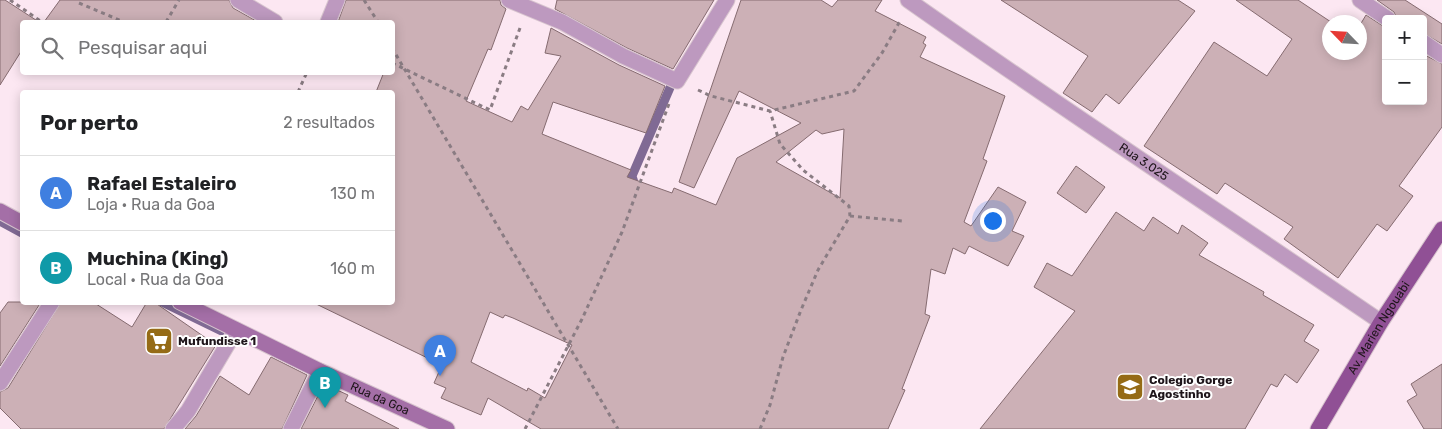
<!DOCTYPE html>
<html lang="pt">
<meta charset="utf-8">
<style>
body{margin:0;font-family:Rubik,sans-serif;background:#f2f2f2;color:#202124}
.controls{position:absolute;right:15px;top:15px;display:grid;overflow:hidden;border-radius:5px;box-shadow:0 2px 12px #0003}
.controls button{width:45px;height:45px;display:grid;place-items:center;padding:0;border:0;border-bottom:1px solid #e0e0e0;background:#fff;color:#202124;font:25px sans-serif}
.compass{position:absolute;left:1322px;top:15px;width:45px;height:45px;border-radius:50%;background:#fff;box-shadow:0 2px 12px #0003;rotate:295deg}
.you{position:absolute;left:992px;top:220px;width:18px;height:18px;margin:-12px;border:4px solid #fff;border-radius:50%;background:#1a73e8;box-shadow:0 0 0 8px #1a73e833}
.badge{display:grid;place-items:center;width:32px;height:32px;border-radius:50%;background:#956b16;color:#fff;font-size:16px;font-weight:700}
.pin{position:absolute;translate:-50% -41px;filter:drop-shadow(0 1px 2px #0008)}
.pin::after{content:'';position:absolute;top:26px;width:18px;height:15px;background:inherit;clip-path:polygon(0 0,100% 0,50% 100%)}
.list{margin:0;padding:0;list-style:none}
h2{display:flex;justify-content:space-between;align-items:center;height:65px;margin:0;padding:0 20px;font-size:21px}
h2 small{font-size:16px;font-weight:400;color:#757577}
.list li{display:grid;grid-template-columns:32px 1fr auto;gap:15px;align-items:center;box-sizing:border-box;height:75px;padding:0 20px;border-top:1px solid #e0e0e0}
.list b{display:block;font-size:19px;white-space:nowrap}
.list p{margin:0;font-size:16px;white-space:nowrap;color:#757577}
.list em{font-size:16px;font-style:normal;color:#757577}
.icon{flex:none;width:28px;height:28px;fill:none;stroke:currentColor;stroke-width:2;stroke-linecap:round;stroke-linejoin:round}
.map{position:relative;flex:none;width:1442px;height:429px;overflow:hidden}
.search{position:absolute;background:#fff;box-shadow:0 2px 12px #0003;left:20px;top:20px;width:375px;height:55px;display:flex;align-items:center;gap:12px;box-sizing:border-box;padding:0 18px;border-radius:5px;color:#757577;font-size:19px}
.panel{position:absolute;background:#fff;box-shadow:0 2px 12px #0003;left:20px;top:90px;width:375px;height:215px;border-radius:5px}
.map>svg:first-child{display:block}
</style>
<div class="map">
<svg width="1442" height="429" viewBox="0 0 1442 429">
<rect width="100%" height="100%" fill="#fce7f2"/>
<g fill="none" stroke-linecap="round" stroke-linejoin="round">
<path stroke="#806a94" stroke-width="9" d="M636 189 632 176 675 76
M0 221 22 233
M162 302 236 338"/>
</g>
<path fill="#ccb0b6" stroke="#856b70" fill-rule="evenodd" d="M0 0H5L39 22H22V50L0 85Z
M60 0H229L233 8 258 22H44Z
M346 0H500L501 5 506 9 491 50 488 49 466 101 512 122 521 106 528 110 561 56 545 53 551 28 619 65 665 86 646 133 553 102 542 134 631 170 627 177 672 193 674 188 716 205 737 158 801 123 739 91 694 188 679 182 741 0H821L832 7 838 0H882L875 11 926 37 923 43 926 45 920 57 1005 96 983 159 987 161 964 222 971 226 998 187 1026 202 1012 231 1024 236 1008 266 969 246 965 254 953 248 945 274 931 269 925 314 930 316 902 389 905 390 888 429H541L488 398 481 415 441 398 446 388 434 383 442 365 312 302H392V92H376L384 72H392V22H338ZM844 129 840 198 776 162 816 130 822 134ZM490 312 503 318 505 315 513 318 572 345 545 398 528 388 527 391 471 362Z
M557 0H714L673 69 627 48 555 9Z
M1001 0H1178L1195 11 1119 104 1106 94 1092 112 1063 93 1088 56Z
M1236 0H1298L1331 22 1334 18 1340 22H1330V52H1360V25L1366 15 1386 28V101H1423V54L1442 64V127L1399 186 1413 196 1387 231 1377 224 1338 278 1284 239 1293 227 1225 183 1217 194 1144 146 1214 42 1267 76 1292 39Z
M1377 0H1405L1442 24V44L1423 33V19H1397L1394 12Z
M1076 166 1105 187 1086 213 1057 193Z
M1116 212 1144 231 1153 217 1178 234 1182 225 1208 243 1199 255 1264 292 1263 295 1314 325 1304 341 1319 350 1297 383 1285 374 1277 387 1271 384 1245 429H980L1075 311 1034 287 1047 263 1072 276Z
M8 302H41L0 366V313Z
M61 302H93L132 327 147 302H154L216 345 164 429H21L0 408V392L8 388Z
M271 357 307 375 282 429H185L196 416 220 376 249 395Z
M1442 364V429H1424L1407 401 1417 395 1411 384Z
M324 384 348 395 345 401 399 429H301Z"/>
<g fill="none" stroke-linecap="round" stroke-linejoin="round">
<g stroke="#d8c5cf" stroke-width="17">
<g id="street">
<path d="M238 0 275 22"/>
<path d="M509 0 562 22 623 56 677 81 727 0"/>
<path id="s1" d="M908 0C1064 110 1223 214 1381 322"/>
<path d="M1360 0 1388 19"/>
<path d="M328 22 337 0"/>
<path d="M1423 42 1442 55"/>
<path d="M0 383 52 302"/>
<path d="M173 429 188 411 236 330"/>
<path d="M291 429 320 371"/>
</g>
</g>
<g stroke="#d8c5cf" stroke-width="17">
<g id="secondary">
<path d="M0 211 22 223"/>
<path id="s2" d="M180 302 320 371 447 429"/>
</g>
</g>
<g stroke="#d8c5cf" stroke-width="17">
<g id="primary">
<path id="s3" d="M1318 429 1381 322 1442 229"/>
</g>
</g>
<path stroke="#8a7c83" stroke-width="3" stroke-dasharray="4 4" stroke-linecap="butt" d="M10 0 42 22
M364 0 378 22
M79 3 124 22
M166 22 179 0
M392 48 618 429
M392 63 490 110 520 28
M698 90 711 96 770 111 854 91 882 53 900 21
M298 92 307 72
M850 216 903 221
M525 429 582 319 622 232 670 101
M760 429 770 405 783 357 801 310 818 270 850 216 849 206 803 170 780 144 770 111"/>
<use href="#street" stroke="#bd99bf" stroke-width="15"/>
<use href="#secondary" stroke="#a46fa7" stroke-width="15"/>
<use href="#primary" stroke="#905095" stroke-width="15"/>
</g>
<defs>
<g id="supermarket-square" transform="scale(1.4375)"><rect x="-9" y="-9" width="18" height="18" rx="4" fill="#956b16" stroke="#fff"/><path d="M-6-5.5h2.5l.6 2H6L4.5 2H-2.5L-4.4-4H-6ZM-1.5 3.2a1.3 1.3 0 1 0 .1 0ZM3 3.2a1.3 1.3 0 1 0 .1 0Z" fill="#fff"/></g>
<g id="school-square" transform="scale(1.4375)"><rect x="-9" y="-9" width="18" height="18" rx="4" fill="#956b16" stroke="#fff"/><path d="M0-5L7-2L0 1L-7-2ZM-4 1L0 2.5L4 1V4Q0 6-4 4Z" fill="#fff"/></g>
</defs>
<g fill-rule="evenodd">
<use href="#supermarket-square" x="159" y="341"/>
<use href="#school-square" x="1130" y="387"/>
</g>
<g text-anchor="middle" stroke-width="4" stroke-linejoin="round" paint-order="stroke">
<g font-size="12" fill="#1e151a" stroke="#fff">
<text dy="4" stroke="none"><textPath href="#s1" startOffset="286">Rua 3.025</textPath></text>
<text dy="4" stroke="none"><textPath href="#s3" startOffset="118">Av. Marien Ngouabi</textPath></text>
<text dy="4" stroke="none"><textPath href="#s2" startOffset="222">Rua da Goa</textPath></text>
</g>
<g font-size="12" font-weight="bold" fill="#1e151a" stroke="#fff" text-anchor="start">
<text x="178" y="345">Mufundisse 1</text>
<text x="1149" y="384">Colegio Gorge<tspan x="1149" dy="14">Agostinho</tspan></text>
</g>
</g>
</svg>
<div class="controls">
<button>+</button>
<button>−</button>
</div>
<svg class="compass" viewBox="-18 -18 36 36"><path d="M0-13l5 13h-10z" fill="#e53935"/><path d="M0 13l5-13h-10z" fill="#757577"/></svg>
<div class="you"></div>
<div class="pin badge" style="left:440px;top:376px;background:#3f7fe0">A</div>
<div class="pin badge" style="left:325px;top:408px;background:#0f9aa8">B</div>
<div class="search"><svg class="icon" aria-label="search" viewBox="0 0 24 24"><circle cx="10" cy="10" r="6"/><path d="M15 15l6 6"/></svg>Pesquisar aqui</div>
<section class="panel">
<h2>Por perto<small>2 resultados</small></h2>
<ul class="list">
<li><span class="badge" style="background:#3f7fe0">A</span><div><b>Rafael Estaleiro</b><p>Loja · Rua da Goa</p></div><em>130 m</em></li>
<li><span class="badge" style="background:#0f9aa8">B</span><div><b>Muchina (King)</b><p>Local · Rua da Goa</p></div><em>160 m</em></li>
</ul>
</section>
</div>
